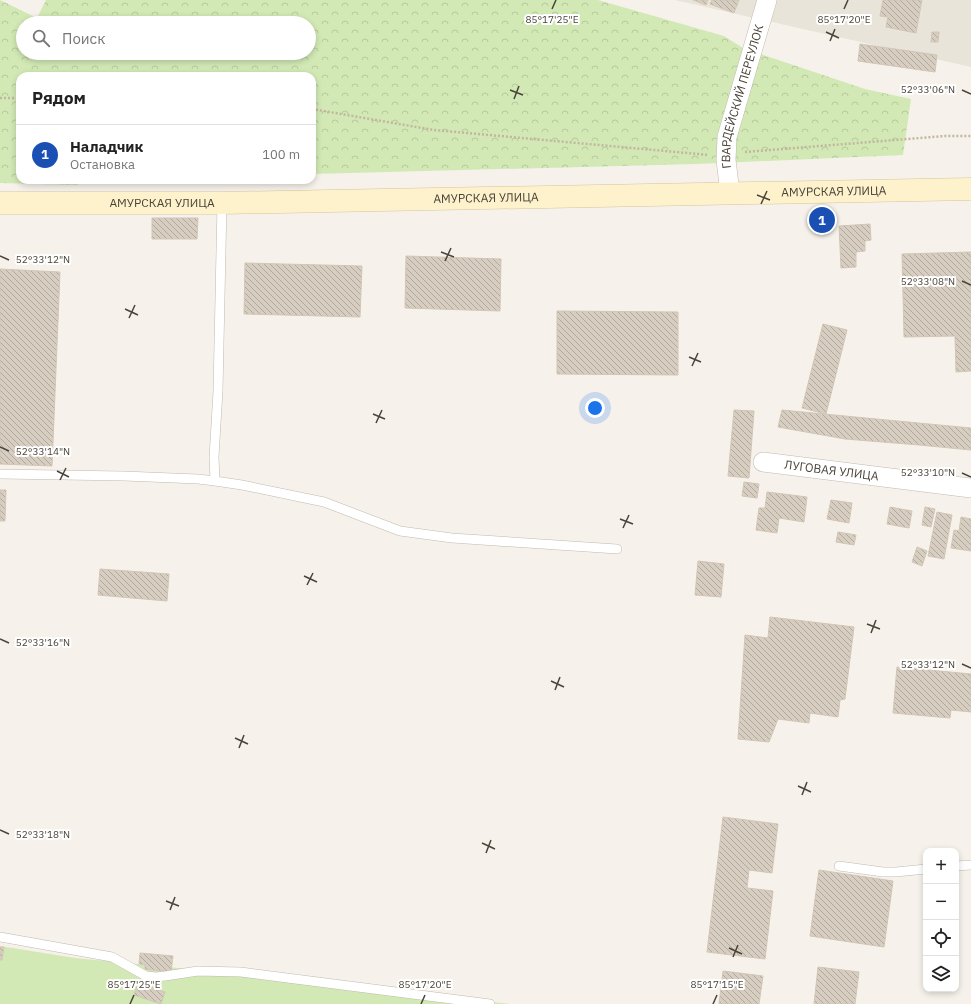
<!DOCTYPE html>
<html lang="ru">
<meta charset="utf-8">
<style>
body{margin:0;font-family:"IBM Plex Sans",sans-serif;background:#f2f2f2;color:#222}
.controls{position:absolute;right:12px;bottom:12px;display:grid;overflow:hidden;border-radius:8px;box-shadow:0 2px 6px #0003}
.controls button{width:36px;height:36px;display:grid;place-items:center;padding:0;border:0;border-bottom:1px solid #e0e0e0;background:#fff;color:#222;font:20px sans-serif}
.you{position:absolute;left:595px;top:408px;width:14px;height:14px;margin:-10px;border:3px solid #fff;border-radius:50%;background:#1a73e8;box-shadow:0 0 0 6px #1a73e833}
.badge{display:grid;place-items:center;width:26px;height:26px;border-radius:50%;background:#fa3d1e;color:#fff;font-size:13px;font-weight:700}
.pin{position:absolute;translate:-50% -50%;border:2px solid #fff;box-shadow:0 1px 4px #0006}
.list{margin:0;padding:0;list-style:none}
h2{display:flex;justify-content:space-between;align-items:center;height:52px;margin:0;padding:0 16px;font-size:17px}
h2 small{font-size:13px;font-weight:400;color:#767676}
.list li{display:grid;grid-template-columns:26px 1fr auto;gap:12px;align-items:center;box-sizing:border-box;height:60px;padding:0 16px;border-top:1px solid #e0e0e0}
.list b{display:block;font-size:15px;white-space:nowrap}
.list p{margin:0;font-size:13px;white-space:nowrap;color:#767676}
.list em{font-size:13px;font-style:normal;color:#767676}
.icon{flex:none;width:22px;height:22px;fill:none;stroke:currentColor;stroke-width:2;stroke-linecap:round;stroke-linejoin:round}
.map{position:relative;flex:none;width:971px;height:1004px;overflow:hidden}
.search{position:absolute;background:#fff;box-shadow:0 2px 6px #0003;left:16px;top:16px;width:300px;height:44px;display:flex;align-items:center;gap:10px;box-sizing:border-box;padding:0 14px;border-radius:22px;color:#767676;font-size:15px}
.panel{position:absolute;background:#fff;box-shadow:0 2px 6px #0003;left:16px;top:72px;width:300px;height:112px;border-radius:12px}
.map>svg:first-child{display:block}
</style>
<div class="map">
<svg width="971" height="1004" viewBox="0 0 971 1004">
<defs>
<pattern id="forest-crowns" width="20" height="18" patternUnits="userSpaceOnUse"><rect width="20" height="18" fill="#d2e9b5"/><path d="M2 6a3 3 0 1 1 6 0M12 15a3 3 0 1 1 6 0" fill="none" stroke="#b6c99c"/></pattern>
<pattern id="building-back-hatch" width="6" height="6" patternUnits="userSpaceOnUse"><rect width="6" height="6" fill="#d7cec1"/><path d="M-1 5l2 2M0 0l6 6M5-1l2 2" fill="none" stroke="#b0a99e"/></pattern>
</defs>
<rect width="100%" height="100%" fill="#f6f2eb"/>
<path fill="#e9e4d9" d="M675 0H971V67Z"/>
<path fill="url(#forest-crowns)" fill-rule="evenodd" d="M0 0 37 18 46 0H598L724 36 743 48 865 89 911 99 903 155 696 164 312 174V76H20V180H78V185L0 183ZM23 23H309V53H23Z"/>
<path fill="#d2e9b5" d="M0 946 75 958 322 982 511 1004H0Z"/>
<path fill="url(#building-back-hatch)" stroke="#d2c6b4" d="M693 0H708L706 5Z
M712 0H739L734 13 710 4Z
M883 0H922L916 33 886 27 888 17 880 16Z
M932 32H939L938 42H931Z
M860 44 937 55 935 72 858 61Z
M152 218H198L197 239H152Z
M870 224 871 240 865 241V251L856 252V267L841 268 839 226Z
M971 252V371L956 372 955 336 904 337 902 254Z
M406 256 501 259 500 311 405 308Z
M245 263 362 266 360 317 244 314Z
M0 269 60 272 52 466 0 464Z
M557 311 678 312V375L557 374Z
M823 324 847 330 826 414 802 408Z
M734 410 754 411 749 478 728 476Z
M782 410 971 428V450L919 445 845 439 778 427Z
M744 482 759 484 757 498 742 496Z
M0 490H6L5 521H0Z
M767 492 807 497 804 522 779 518 777 533 756 530 759 508H765Z
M831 500 852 503 849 523 827 519Z
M890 507 912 511 909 528 887 524Z
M925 507 935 509 931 527 922 525Z
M937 512 952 515 944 559 928 556Z
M961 517 971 519V551L951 548 954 530 959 531Z
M838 532 856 535 854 545 836 542Z
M917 547 927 551 922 566 912 562Z
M698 561 724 564 721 597 695 595Z
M100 569 169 574 167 601 98 595Z
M770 617 854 627 845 699 840 700 838 717 810 713 809 723 778 719 769 742 738 739 745 635 768 638Z
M897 667 971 674V712L951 710 950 718 893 713Z
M723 817 778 824 772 873 749 870 747 888 773 891 765 959 707 952Z
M819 870 893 881 884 947 810 936Z
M0 947H4L2 960H0Z
M140 953 173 956 171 972 145 969V965L139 964Z
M818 967 859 972 855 1004H814Z
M723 971 763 976 759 1004H719Z
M138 983 165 992 161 1004 134 995Z"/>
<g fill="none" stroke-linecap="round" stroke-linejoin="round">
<g stroke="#c1baae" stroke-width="10">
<path id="lane" d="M0 474 124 476 198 479 215 481 242 485 324 502 400 531 452 538 617 549
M215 481 214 457 218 391 222 203
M839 866 883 872H896L926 869
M956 866 971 865
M0 937 112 957 146 976 156 977 165 976 198 971 241 972 490 1004"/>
</g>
<g stroke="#c1baae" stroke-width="20">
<g id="street">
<path id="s1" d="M730 193 726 160 727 137 767 0"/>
<path id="s2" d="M763 462 971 488"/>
</g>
</g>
<g stroke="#d5c59b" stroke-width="23">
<g id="secondary">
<path id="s3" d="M0 203H222L971 189"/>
</g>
</g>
<path stroke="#c3b69f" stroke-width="2.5" stroke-dasharray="2 2" stroke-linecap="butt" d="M0 98H20
M312 109 434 130 709 155
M745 152 945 136H971"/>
<use href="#lane" stroke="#fff" stroke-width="9"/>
<use href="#street" stroke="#fff" stroke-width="19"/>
<use href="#secondary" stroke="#fef2cd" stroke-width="22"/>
</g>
<path fill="none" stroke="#4a4339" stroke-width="1.5" d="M552 9 556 0M844 9 848 0M826 32 839 38M830 41 835 29M510 90 523 95M962 90 971 94M514 99 519 86M757 195 770 200M761 204 767 191M441 252 454 257M0 256 9 260M445 261 451 248M962 281 971 285M125 309 138 315M129 318 135 305M689 357 701 362M692 366 698 353M373 414 385 419M376 423 382 410M0 447 9 451M57 471 69 477M962 473 971 477M60 480 66 468M620 519 633 524M623 528 629 515M304 576 317 582M307 585 313 573M867 624 880 629M871 633 876 620M0 639 9 643M962 664 971 668M551 681 564 687M555 690 560 677M235 738 248 744M239 748 244 735M798 786 811 792M802 795 807 782M0 830 9 834M482 843 495 849M486 853 491 840M166 901 179 906M170 910 175 897M729 948 742 954M733 957 738 945M130 1004 134 995M421 1004 425 995M713 1004 717 995"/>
<g text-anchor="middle" stroke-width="4" stroke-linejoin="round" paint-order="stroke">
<g font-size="12" fill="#4a4339" stroke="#fff">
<text dy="4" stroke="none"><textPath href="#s1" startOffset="99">ГВАРДЕЙСКИЙ ПЕРЕУЛОК</textPath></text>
<text dy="4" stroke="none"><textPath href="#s3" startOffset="834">АМУРСКАЯ УЛИЦА</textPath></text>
<text dy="4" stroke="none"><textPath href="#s3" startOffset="486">АМУРСКАЯ УЛИЦА</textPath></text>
<text dy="4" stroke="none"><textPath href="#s3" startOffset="162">АМУРСКАЯ УЛИЦА</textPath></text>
<text dy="4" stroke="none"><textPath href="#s2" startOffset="69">ЛУГОВАЯ УЛИЦА</textPath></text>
</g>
</g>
<g font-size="10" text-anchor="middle" fill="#4a4339" stroke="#fff" stroke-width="4" stroke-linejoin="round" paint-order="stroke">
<text x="552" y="23">85°17'25"E</text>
<text x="844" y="23">85°17'20"E</text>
<text x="928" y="93">52°33'06"N</text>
<text x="43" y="263">52°33'12"N</text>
<text x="928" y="285">52°33'08"N</text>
<text x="43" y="455">52°33'14"N</text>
<text x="928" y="476">52°33'10"N</text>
<text x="43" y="646">52°33'16"N</text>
<text x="928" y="668">52°33'12"N</text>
<text x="43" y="838">52°33'18"N</text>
<text x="134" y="988">85°17'25"E</text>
<text x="425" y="988">85°17'20"E</text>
<text x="717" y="988">85°17'15"E</text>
</g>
</svg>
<div class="controls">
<button>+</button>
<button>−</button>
<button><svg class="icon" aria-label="locate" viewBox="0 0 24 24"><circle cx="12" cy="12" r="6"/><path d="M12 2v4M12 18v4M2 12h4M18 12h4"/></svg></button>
<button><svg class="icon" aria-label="layers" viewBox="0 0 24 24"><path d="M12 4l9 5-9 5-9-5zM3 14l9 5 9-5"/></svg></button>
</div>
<div class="you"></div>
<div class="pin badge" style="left:822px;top:220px;background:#1a4fb4">1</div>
<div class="search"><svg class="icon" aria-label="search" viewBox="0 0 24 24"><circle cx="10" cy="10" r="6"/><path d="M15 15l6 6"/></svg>Поиск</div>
<section class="panel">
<h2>Рядом<small></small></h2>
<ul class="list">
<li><span class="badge" style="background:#1a4fb4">1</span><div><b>Наладчик</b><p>Остановка</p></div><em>100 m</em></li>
</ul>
</section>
</div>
